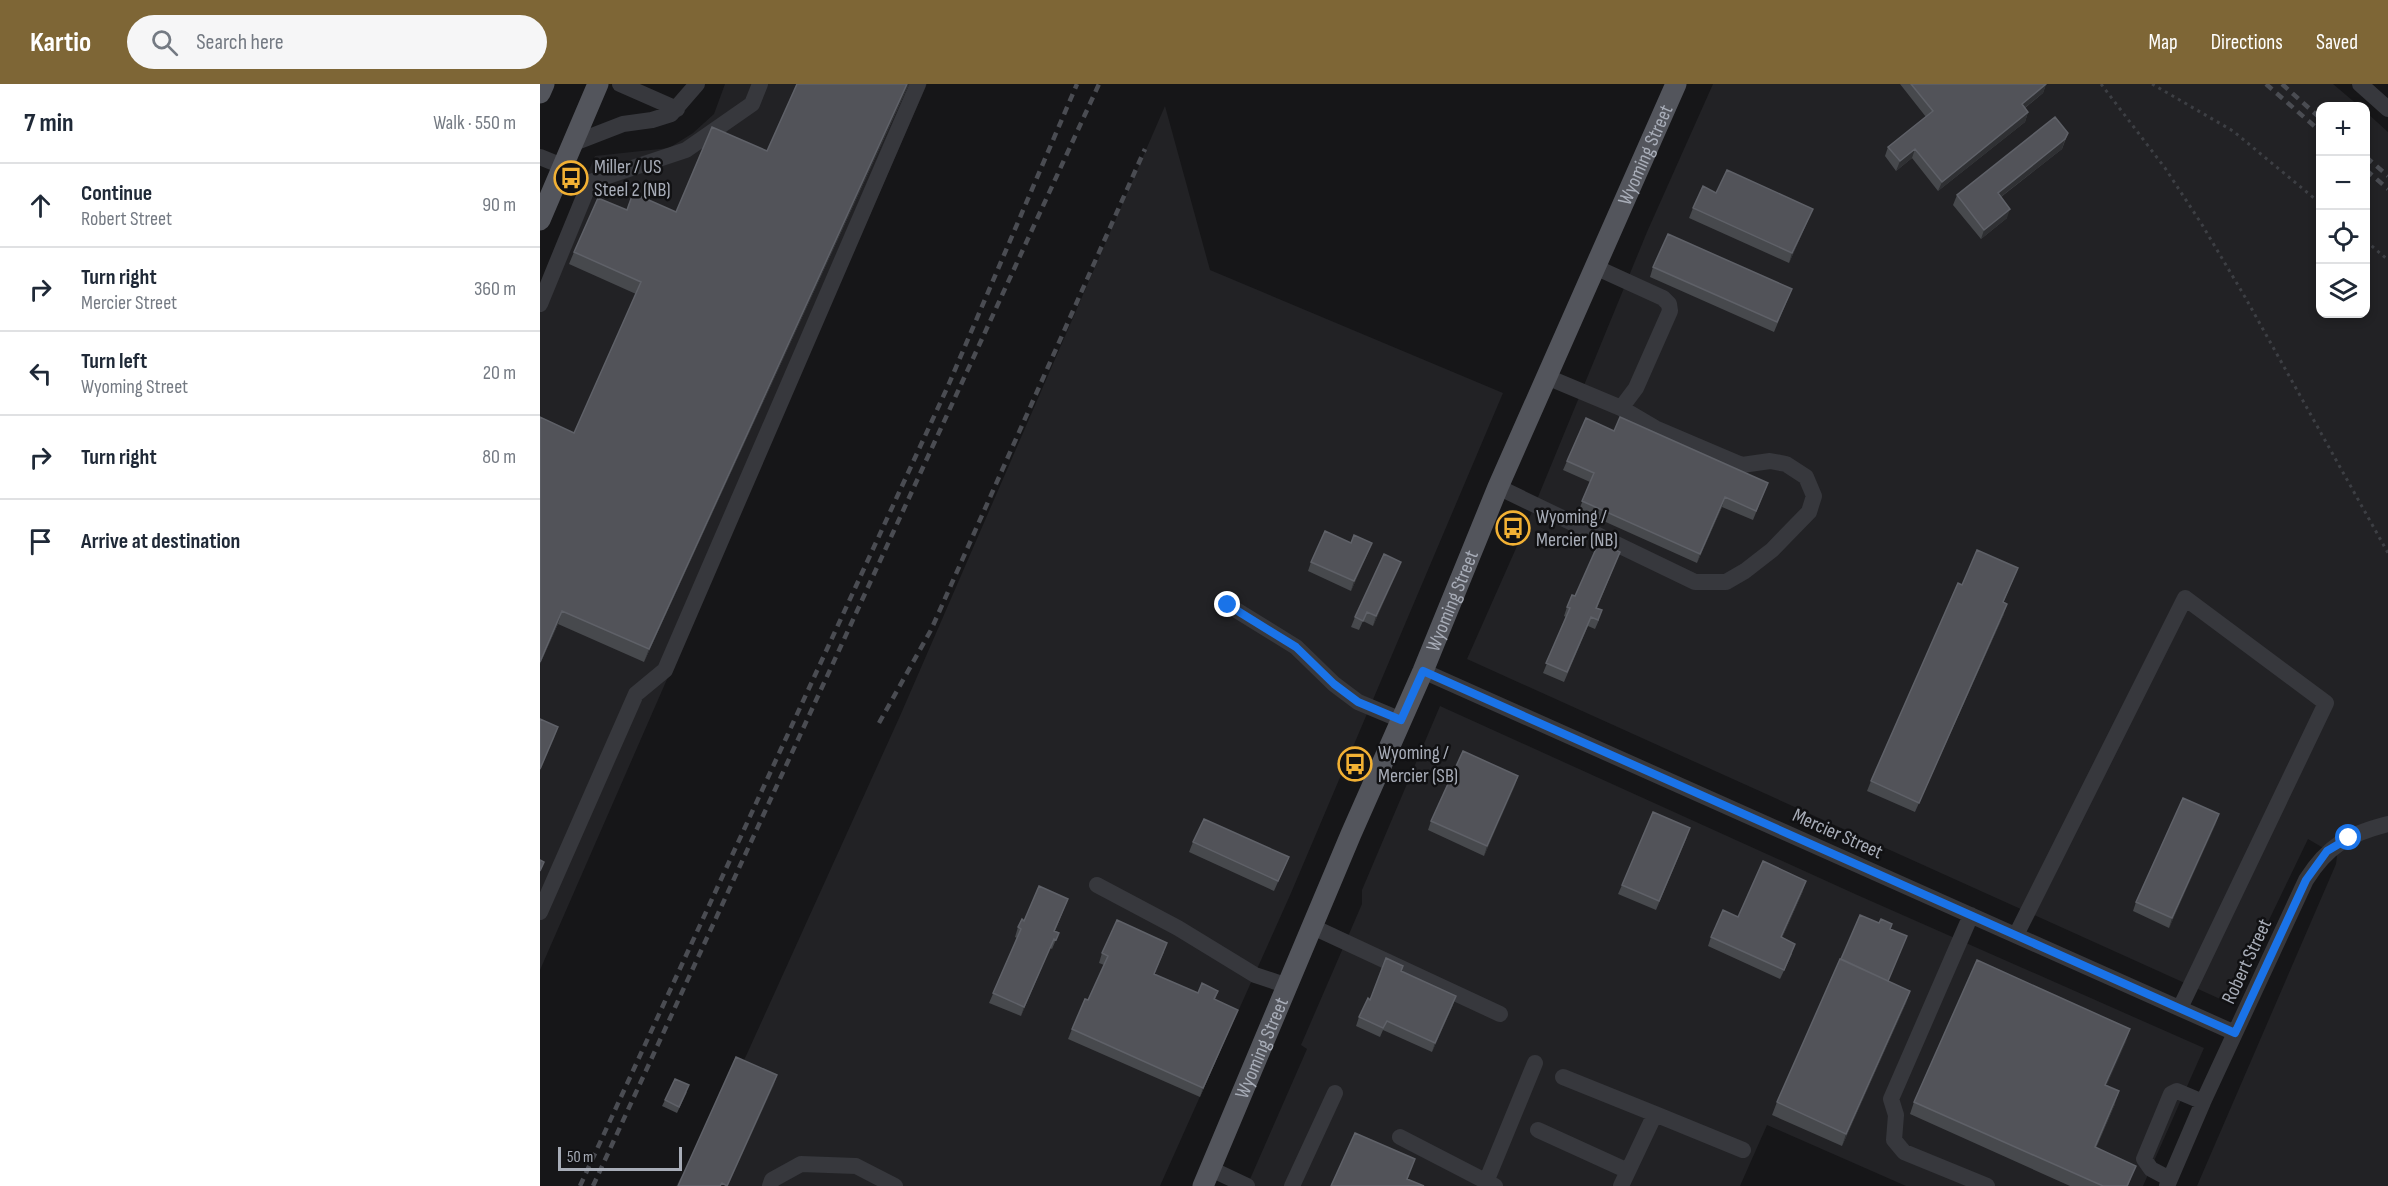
<!DOCTYPE html>
<meta charset="utf-8">
<style>
body{margin:0;font-family:"Sofia Sans Condensed",sans-serif;background:#f6f6f7;color:#1f2937}
.controls{position:absolute;right:18px;top:18px;display:grid;overflow:hidden;border-radius:12px;box-shadow:0 3px 9px #0003}
.controls button{width:54px;height:54px;display:grid;place-items:center;padding:0;border:0;border-bottom:2px solid #e0e1e3;background:#fff;color:#1f2937;font:30px sans-serif}
.scale{position:absolute;left:18px;bottom:15px;width:124px;box-sizing:border-box;padding-left:6px;border:3px solid #a8adb8;border-top:0;font-size:16px;line-height:21px;white-space:nowrap;color:#a8adb8;-webkit-text-stroke:4px #111113;paint-order:stroke}
.stop{position:absolute;width:18px;height:18px;margin:-14px;border:4px solid #1a73e8;border-radius:50%;background:#fff}
.stop.end{background:#1a73e8;border-color:#fff;box-shadow:0 2px 6px #0008}
.list{margin:0;padding:0;list-style:none}
h2{display:flex;justify-content:space-between;align-items:center;height:78px;margin:0;padding:0 24px;font-size:26px}
h2 small{font-size:20px;font-weight:400;color:#747a83}
.list li{display:grid;grid-template-columns:39px 1fr auto;gap:18px;align-items:center;box-sizing:border-box;height:84px;padding:0 24px;border-top:2px solid #e0e1e3}
.list b{display:block;font-size:22px;white-space:nowrap}
.list p{margin:0;font-size:20px;white-space:nowrap;color:#747a83}
.list em{font-size:20px;font-style:normal;color:#747a83}
.icon{flex:none;width:33px;height:33px;fill:none;stroke:currentColor;stroke-width:2;stroke-linecap:round;stroke-linejoin:round}
.map{position:relative;flex:none;width:1848px;height:1102px;overflow:hidden}
header{display:flex;align-items:center;gap:36px;box-sizing:border-box;height:84px;padding:0 30px;background:#7e6636;color:#fff}
header strong{font-size:28px}
nav{display:flex;gap:33px;margin-inline-start:auto;font-size:21px}
.search{width:420px;height:54px;background:#f6f6f7;display:flex;align-items:center;gap:15px;box-sizing:border-box;padding:0 21px;border-radius:33px;color:#747a83;font-size:22px}
main{display:flex}
aside{flex:1;background:#fff}
.map>svg:first-child{display:block}
</style>
<header>
<strong>Kartio</strong>
<div class="search"><svg class="icon" aria-label="search" viewBox="0 0 24 24"><circle cx="10" cy="10" r="6"/><path d="M15 15l6 6"/></svg>Search here</div>
<nav><a>Map</a><a>Directions</a><a>Saved</a></nav>
</header>
<main>
<aside>
<h2>7 min<small>Walk · 550 m</small></h2>
<ul class="list">
<li><svg class="icon" aria-label="ahead" viewBox="0 0 24 24"><path d="M12 20V5M6 11l6-6 6 6"/></svg><div><b>Continue</b><p>Robert Street</p></div><em>90 m</em></li>
<li><svg class="icon" aria-label="right" viewBox="0 0 24 24"><path d="M7 20v-9h11M14 6l5 5-5 5"/></svg><div><b>Turn right</b><p>Mercier Street</p></div><em>360 m</em></li>
<li><svg class="icon" aria-label="left" viewBox="0 0 24 24"><path d="M17 20v-9H6M10 6l-5 5 5 5"/></svg><div><b>Turn left</b><p>Wyoming Street</p></div><em>20 m</em></li>
<li><svg class="icon" aria-label="right" viewBox="0 0 24 24"><path d="M7 20v-9h11M14 6l5 5-5 5"/></svg><div><b>Turn right</b></div><em>80 m</em></li>
<li><svg class="icon" aria-label="arrive" viewBox="0 0 24 24"><path d="M6 21V4h12l-3 4 3 4H6"/></svg><div><b>Arrive at destination</b></div></li>
</ul>
</aside>
<div class="map">
<svg width="1848" height="1102" viewBox="0 0 1848 1102">
<rect width="100%" height="100%" fill="#161618"/>
<path fill="#222225" d="M185 0H387L0 886V202L55 72 129 64 153 49 174 30Z
M1173 0H1793L1819 22H1780V230H1826V28L1848 48V1102H1657L1796 780 1797 772 1768 755 1689 919 927 575 989 435 1107 148Z
M625 22 670 186 963 309 751 809 620 1102H136L206 972 360 632Z
M900 622 1315 810 1664 964 1603 1102H1366L1227 1041 1200 1102H707L767 965 761 961 822 820V806Z"/>
<g fill="none" stroke-linecap="round" stroke-linejoin="round">
<path stroke="#3d3f44" stroke-width="3" stroke-dasharray="3 4.5" stroke-linecap="butt" d="M1561 0 1625 84 1661 139 1705 213 1848 469
M1612 0 1693 47 1780 119
M1826 157 1848 176"/>
<path stroke="#37383d" stroke-width="16" d="M80 0 137 25
M1820 0 1848 25
M34 59 83 40 112 36 131 30 157 0
M0 73 22 82
M0 220 50 98 146 66 212 20 220 0
M1007 293 1081 324 1096 304 1130 227 1129 220 1123 214 1055 183
M958 403 1155 498H1186L1205 487 1232 466 1269 428 1274 412 1266 393 1246 380 1230 377 1202 381 1115 344 1081 324
M688 521 756 563 794 600 818 618 861 636
M883 587 1695 949
M557 801 638 844 715 891 748 902
M0 828 96 610 125 586 378 0
M1431 831 1351 1015 1356 1031 1354 1056 1364 1068 1447 1102
M773 843 960 930
M1476 851 1645 514 1786 619 1640 924
M1023 993 1115 1030
M998 1046 1088 1087
M860 1053 955 1102
M671 1085 707 1102
M1630 1095 1611 1085 1604 1075 1631 1010 1637 1007 1663 1018
M946 1098 995 979
M230 1102 232 1096 261 1080 316 1082 355 1102
M752 1102 795 1009
M1081 1102 1115 1030 1203 1066
M1627 1102 1663 1018 1766 796C1788 761 1809 750 1848 740"/>
<g stroke="#53555c" stroke-width="21">
<path d="M0 9 4 0"/>
<path d="M0 136 58 0"/>
<path id="s1" d="M663 1102 811 750 883 587 958 403 1136 0"/>
</g>
<path stroke="#4a4c52" stroke-width="4.5" stroke-dasharray="8 6" stroke-linecap="butt" d="M1726 0 1780 47
M1742 0 1780 34
M1826 73 1848 92
M1826 86 1848 105
M339 639 391 546 605 65
M40 1102 408 302 537 0
M53 1102 559 0"/>
</g>
<path fill="#47494d" d="M369 0 104 578 18 540 0 580V333L34 349 96 210 29 180 34 168 87 126 136 128 227 67Z
M1360 0H1506L1503 9 1485 24 1488 28 1485 38 1398 107 1372 74 1356 87 1345 72 1348 63 1386 33Z
M1528 49 1522 65 1461 113 1467 134 1441 155 1413 121 1417 111Z
M1176 109 1269 134 1249 179 1149 134 1153 124Z
M1113 183 1252 205 1234 248 1110 193Z
M1074 347 1228 399 1213 436 1182 423 1157 479 1039 426 1050 398 1023 386 1027 377Z
M811 459H832L811 507 768 487 771 478Z
M1080 468 1057 524 1059 536 1055 545 1048 542 1024 598 1003 589 1026 533 1024 532 1027 523 1035 512Z
M861 478 833 542 823 537 819 546 811 543 815 533Z
M1478 484 1463 519 1464 530 1375 728 1327 707 1331 697 1422 501Z
M978 692 944 772 888 746 891 737Z
M1679 730 1629 844 1593 827 1596 818Z
M1147 753 1116 826 1078 810 1082 801Z
M653 758 749 773 734 807 649 768Z
M1263 807 1242 854 1252 870 1240 895 1168 862 1171 853 1198 833Z
M528 815 515 847 519 849 515 858 512 865 510 864 481 932 449 919 477 854 475 853 478 843Z
M1350 845 1367 852 1348 897 1370 907 1366 919 1302 1062 1232 1031 1237 1018Z
M624 868 614 890 658 909 678 907 675 916 694 935 660 1013 528 955 532 945 548 916 564 881 559 879 562 869Z
M861 887 913 921 892 968 843 946 840 953 816 942 819 933 830 916Z
M1590 945 1566 1002 1575 1020 1556 1064 1591 1094 1588 1102H1530L1370 1030 1374 1018Z
M147 1008 137 1029 122 1022 125 1016Z"/>
<path fill="#2f3033" d="M367 0H369L104 578 109 565Z
M1506 0 1503 9 1478 29 1482 20Z
M1488 28 1485 38 1398 107 1402 98Z
M1525 55 1522 65 1454 118 1458 109Z
M1375 65 1372 74 1356 87 1360 77Z
M1273 125 1249 179 1252 169Z
M1470 125 1467 134 1441 155 1444 146Z
M1185 413 1182 423 1157 479 1160 470Z
M832 459 828 469 811 507 814 497Z
M861 478 858 487 833 542 836 532Z
M1467 520 1464 530 1375 728 1379 719Z
M22 527 18 540 0 580V578Z
M18 643 14 655 0 687V685Z
M978 692 975 702 944 772 947 762Z
M1679 730 1676 740 1629 844 1632 834Z
M1266 797 1263 807 1238 863 1241 853Z
M514 855 510 864 481 932 484 923Z
M1370 907 1366 919 1302 1062 1306 1050Z
M916 912 913 921 892 968 895 959Z
M698 926 694 935 660 1013 663 1004Z
M1590 945 1586 958 1561 1014 1565 1001Z
M237 991 234 1001 188 1102H187Z
M1579 1007 1575 1020 1550 1076 1555 1063Z"/>
<path fill="#525359" stroke="#5f6168" stroke-width="1.5" d="M257 0H367L109 565 22 527 0 578V333L34 349 101 198 34 168 58 114 87 126 93 109 136 128 172 43 227 67Z
M1371 0H1506L1482 20 1488 28 1402 98 1375 65 1360 77 1348 63 1393 27Z
M1515 33 1528 49 1525 55 1458 109 1470 125 1444 146 1417 111Z
M1187 86 1273 125 1252 169 1153 124 1163 102 1176 109Z
M1128 150 1252 205 1237 238 1113 183Z
M1080 333 1228 399 1216 427 1185 413 1160 470 1042 417 1054 389 1027 377 1046 334 1074 347Z
M785 447 811 459 814 451 832 459 814 497 771 478Z
M1059 458 1080 468 1056 524 1062 526 1058 536 1051 533 1027 588 1006 579 1030 524 1027 523 1032 511 1035 512Z
M1437 466 1478 484 1463 518 1467 520 1379 719 1331 697 1418 499 1422 501Z
M844 470 861 478 836 532 827 528 823 537 815 533Z
M0 635 18 643 0 685Z
M923 667 978 692 947 762 891 737Z
M1643 714 1679 730 1632 834 1596 818Z
M1113 728 1150 744 1119 817 1082 801Z
M664 735 749 773 738 797 653 758Z
M0 776 4 778 0 787Z
M1223 777 1266 797 1241 853 1255 860 1244 886 1171 853 1183 826 1198 833Z
M499 802 528 815 514 847 519 849 516 856 514 855 484 923 453 909 481 845 478 843 482 835 484 837Z
M1320 831 1339 839 1341 835 1352 840 1350 845 1367 852 1348 897 1301 875Z
M577 836 627 859 614 890 658 909 662 899 678 907 674 915 698 926 663 1004 532 945 545 915 548 916 568 872 562 869Z
M846 874 863 882 861 887 916 912 895 959 847 937 843 944 819 933 828 914 830 916Z
M1300 875 1370 907 1306 1050 1237 1018Z
M1437 876 1590 945 1565 1001 1579 1007 1555 1063 1596 1082 1587 1102H1563L1374 1018Z
M196 973 237 991 187 1102 182 1099 180 1102H138Z
M135 995 149 1001 139 1023 125 1016Z
M815 1049 875 1075 867 1095 884 1102H791Z"/>
<g fill="none" stroke-linecap="round" stroke-linejoin="round">
<path stroke="#1a73e8" stroke-width="8" d="M688 521 756 563 794 600 818 618 861 636 883 587 1695 949 1766 796 1787 767 1809 754"/>
</g>
<defs>
<g id="bus-ring" transform="scale(1.725)"><circle r="9.5" fill="#111113" stroke="#f2b134" stroke-width="1.5"/><path d="M-5-6H5V4H4V6H2V4H-2V6H-4V4H-5ZM-3.5-4V0h7V-4ZM-3.5 1.2v1.5H-2V1.2ZM2 1.2v1.5H3.5V1.2Z" fill="#f2b134"/></g>
</defs>
<g fill-rule="evenodd">
<use href="#bus-ring" x="31" y="94"/>
<use href="#bus-ring" x="973" y="444"/>
<use href="#bus-ring" x="815" y="680"/>
</g>
<g text-anchor="middle" stroke-width="5" stroke-linejoin="round" paint-order="stroke">
<g font-size="20" fill="#a8adb8" stroke="#111113">
<text dy="7" stroke="none"><textPath href="#s1" startOffset="1122">Wyoming Street</textPath></text>
<text dy="7" stroke="none"><textPath href="#s1" startOffset="636">Wyoming Street</textPath></text>
<text transform="translate(1298 749) rotate(24)" y="7">Mercier Street</text>
<text transform="translate(1706 877) rotate(-65)" y="7">Robert Street</text>
<text dy="7" stroke="none"><textPath href="#s1" startOffset="150">Wyoming Street</textPath></text>
</g>
<g font-size="20" fill="#a8adb8" stroke="#111113" text-anchor="start">
<text x="54" y="89">Miller / US<tspan x="54" dy="23">Steel 2 (NB)</tspan></text>
<text x="996" y="439">Wyoming /<tspan x="996" dy="23">Mercier (NB)</tspan></text>
<text x="838" y="675">Wyoming /<tspan x="838" dy="23">Mercier (SB)</tspan></text>
</g>
</g>
</svg>
<div class="controls">
<button>+</button>
<button>−</button>
<button><svg class="icon" aria-label="locate" viewBox="0 0 24 24"><circle cx="12" cy="12" r="6"/><path d="M12 2v4M12 18v4M2 12h4M18 12h4"/></svg></button>
<button><svg class="icon" aria-label="layers" viewBox="0 0 24 24"><path d="M12 4l9 5-9 5-9-5zM3 14l9 5 9-5"/></svg></button>
</div>
<div class="scale">50 m</div>
<div class="stop" style="left:1809px;top:754px"></div>
<div class="stop end" style="left:688px;top:521px"></div>
</div>
</main>
